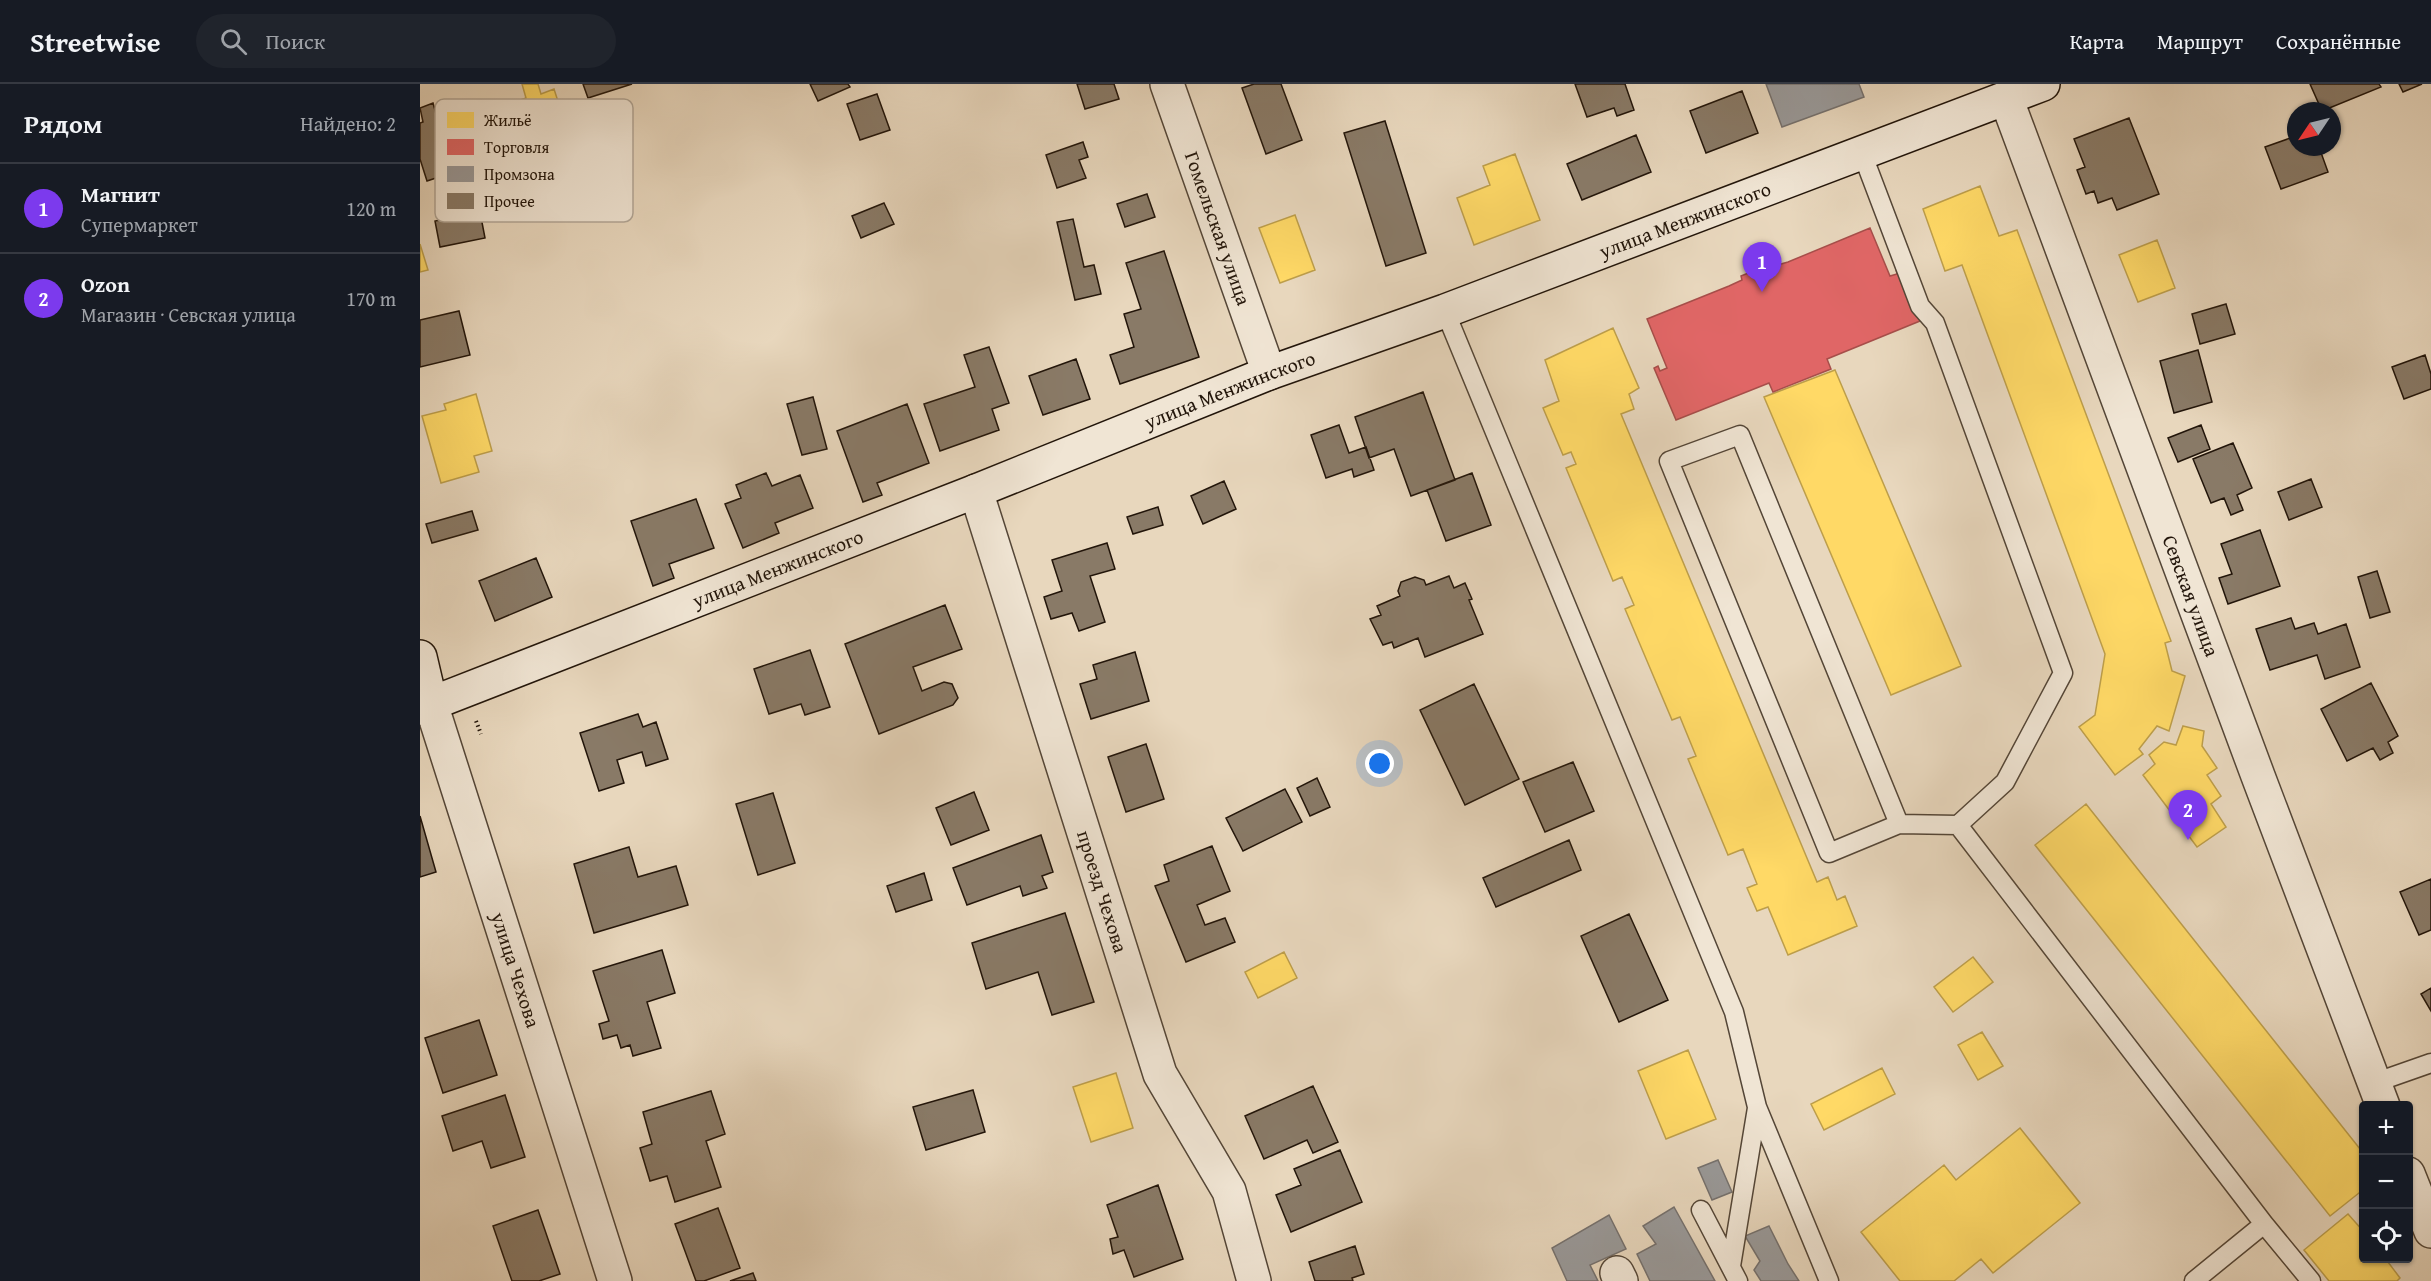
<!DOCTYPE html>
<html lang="ru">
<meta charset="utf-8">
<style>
body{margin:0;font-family:"Gentium Book Plus",serif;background:#20242c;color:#f1f3f6}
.controls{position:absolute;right:18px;bottom:18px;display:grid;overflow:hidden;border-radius:6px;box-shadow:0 2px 4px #0004}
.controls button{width:54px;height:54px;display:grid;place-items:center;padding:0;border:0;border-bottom:2px solid #363941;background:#171b24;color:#f1f3f6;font:30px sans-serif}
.compass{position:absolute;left:1867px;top:18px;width:54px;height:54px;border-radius:50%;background:#171b24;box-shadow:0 2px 4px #0004;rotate:235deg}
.you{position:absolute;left:960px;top:680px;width:21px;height:21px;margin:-15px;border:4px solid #fff;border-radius:50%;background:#1a73e8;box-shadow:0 0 0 9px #1a73e833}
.badge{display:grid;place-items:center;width:39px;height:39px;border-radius:50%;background:#7c3aed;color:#fff;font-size:20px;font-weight:700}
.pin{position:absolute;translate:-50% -50px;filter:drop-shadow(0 2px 3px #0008)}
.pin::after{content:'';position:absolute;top:32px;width:21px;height:18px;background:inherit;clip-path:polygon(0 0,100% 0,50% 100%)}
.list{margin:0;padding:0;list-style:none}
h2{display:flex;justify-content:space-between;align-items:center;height:78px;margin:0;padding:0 24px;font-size:26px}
h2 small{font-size:20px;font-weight:400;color:#9ea1a6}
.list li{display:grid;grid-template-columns:39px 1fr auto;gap:18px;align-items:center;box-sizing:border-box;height:90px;padding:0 24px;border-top:2px solid #363941}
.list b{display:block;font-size:22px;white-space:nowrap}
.list p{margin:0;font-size:20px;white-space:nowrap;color:#9ea1a6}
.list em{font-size:20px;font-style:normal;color:#9ea1a6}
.icon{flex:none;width:33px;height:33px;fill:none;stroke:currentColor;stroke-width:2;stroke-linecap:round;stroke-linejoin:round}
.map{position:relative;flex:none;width:2011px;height:1197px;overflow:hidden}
header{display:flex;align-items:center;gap:36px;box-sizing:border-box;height:84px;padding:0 30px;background:#171b24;border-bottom:2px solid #363941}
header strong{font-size:28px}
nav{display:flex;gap:33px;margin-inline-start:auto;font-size:21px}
.search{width:420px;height:54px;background:#20242c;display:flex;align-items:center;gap:15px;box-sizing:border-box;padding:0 21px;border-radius:33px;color:#9ea1a6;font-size:22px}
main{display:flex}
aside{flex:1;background:#171b24}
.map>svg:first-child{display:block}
</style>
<header>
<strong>Streetwise</strong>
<div class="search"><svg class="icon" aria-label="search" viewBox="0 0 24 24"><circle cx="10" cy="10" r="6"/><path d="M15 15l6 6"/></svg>Поиск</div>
<nav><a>Карта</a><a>Маршрут</a><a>Сохранённые</a></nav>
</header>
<main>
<aside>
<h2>Рядом<small>Найдено: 2</small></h2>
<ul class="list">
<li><span class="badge">1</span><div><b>Магнит</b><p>Супермаркет</p></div><em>120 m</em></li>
<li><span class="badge">2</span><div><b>Ozon</b><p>Магазин · Севская улица</p></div><em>170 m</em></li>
</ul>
</aside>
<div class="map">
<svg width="2011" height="1197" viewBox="0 0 2011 1197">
<rect width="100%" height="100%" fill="#e8d7bd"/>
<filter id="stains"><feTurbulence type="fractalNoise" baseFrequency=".00333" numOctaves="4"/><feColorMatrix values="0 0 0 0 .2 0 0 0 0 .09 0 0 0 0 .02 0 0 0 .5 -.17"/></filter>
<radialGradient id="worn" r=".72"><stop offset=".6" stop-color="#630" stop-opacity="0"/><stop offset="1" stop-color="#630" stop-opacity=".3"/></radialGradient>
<path fill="#ffd966" stroke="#bd9e4a" stroke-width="1.5" d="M102 0H118L121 10 134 5 152 61 110 74 107 62 81 70 67 27 106 14Z
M1095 70 1120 136 1054 161 1037 114 1070 101 1063 82Z
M1560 102 1579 152 1597 146 1751 557 1745 559 1752 587 1765 592 1749 647 1737 642 1719 665 1723 670 1695 691 1659 643 1675 631 1685 570 1542 181 1525 187 1503 125Z
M875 131 895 186 860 199 839 144Z
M1737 156 1755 204 1718 218 1699 171Z
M0 160 8 186 0 188Z
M1193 244 1219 304 1209 310 1214 325 1201 330 1397 798 1408 793 1417 816 1425 812 1437 842 1368 871 1348 823 1337 827 1327 804 1337 800 1323 765 1308 771 1268 675 1276 672 1260 633 1252 636 1205 525 1214 521 1202 493 1193 497 1146 384 1156 380 1151 368 1143 371 1123 324 1139 317 1125 276Z
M1415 286 1541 582 1471 611 1344 313Z
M56 310 72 367 54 372 59 388 21 399 2 332 26 326 24 320Z
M1763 642 1784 647 1782 662 1797 684 1787 691 1801 712 1791 720 1806 743 1777 763 1723 691 1735 680 1729 671 1744 658 1756 661Z
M1666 720 1944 1070V1105L1910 1132 1615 761Z
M864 868 877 894 838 914 825 888Z
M1553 873 1573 898 1533 928 1514 903Z
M1562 948 1583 982 1558 996 1538 961Z
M1268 966 1296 1035 1246 1055 1218 987Z
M1462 984 1475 1010 1404 1046 1391 1020Z
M696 989 713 1044 671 1058 653 1003Z
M1600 1044 1660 1119 1573 1189 1561 1175 1534 1197H1480L1441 1148 1524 1081 1536 1096Z
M1928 1130 1944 1148V1174H1965L1980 1194 1977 1197H1909L1884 1166Z"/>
<path fill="#e06666" stroke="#a74e4a" stroke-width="1.5" d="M1450 144 1470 192 1477 190 1476 185 1480 184 1500 237 1407 275 1411 285 1353 308 1349 299 1256 336 1234 284 1238 282 1240 287 1247 284 1227 235 1309 202 1322 196 1321 192 1353 179 1354 182 1368 178Z"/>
<path fill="#999" stroke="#75716e" stroke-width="1.5" d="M1346 0H1439L1444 13 1362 43Z
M1298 1076 1312 1108 1292 1116 1278 1084Z
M1254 1123 1295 1197H1230L1217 1170 1236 1160 1223 1142Z
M1189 1131 1206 1165 1170 1181 1178 1197H1147L1132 1164Z
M1349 1142 1368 1180 1379 1197H1341L1334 1186 1340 1177 1325 1152Z"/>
<path fill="#897a67" stroke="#22150a" stroke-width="1.5" d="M163 0H212L168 14Z
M390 0H428L430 3 398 17Z
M657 0H694L699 15 665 25Z
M834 0H861L882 56 846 70 822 4Z
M1155 0H1205L1214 26 1197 32 1194 24 1167 33Z
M1890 0H1959L1961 3 1902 27Z
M1979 0H2002L1983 8Z
M1322 7 1338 49 1286 69 1270 27Z
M457 10 470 46 440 56 427 20Z
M13 19 17 34 31 29 49 83 7 97 0 75V39L3 38 0 24Z
M1709 34 1739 110 1697 126 1692 114 1678 119 1674 107 1666 110 1657 86 1665 83 1654 55Z
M965 37 1006 169 966 182 924 49Z
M1216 51 1231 88 1162 116 1147 80Z
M1876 52V63H1899L1908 88 1861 105 1845 63Z
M663 58 668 73 659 76 666 94 637 104 626 71Z
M727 110 735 133 705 143 697 120Z
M464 119 474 140 441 154 432 132Z
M60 128 65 154 20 163 15 137Z
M653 135 664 183 674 181 681 210 655 216 637 138Z
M744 167 779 273 700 300 690 271 714 263 704 230 721 225 706 179Z
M1806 220 1815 250 1780 260 1772 230Z
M39 227 50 271 0 283V236Z
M569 263 589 319 572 325 579 346 520 367 504 320 555 303 544 271Z
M1778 266 1792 318 1754 329 1740 277Z
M2005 271 2011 290V305L1984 315 1972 283Z
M656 275 670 315 623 331 609 292Z
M1003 308 1035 396 991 412 974 365 949 374 935 333Z
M393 313 407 365 382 371 367 320Z
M487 320 509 379 457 399 462 411 443 418 417 347Z
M919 341 929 369 946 363 954 386 934 393 932 385 906 394 891 351Z
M1781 341 1790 365 1758 378 1748 354Z
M1813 359 1832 404 1817 411 1823 426 1811 431 1804 414 1791 419 1773 375Z
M346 389 352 402 380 391 393 424 355 439 359 449 323 464 305 420 321 414 316 401Z
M1052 389 1071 441 1026 457 1007 406Z
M1891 395 1902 423 1869 436 1858 408Z
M804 397 816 425 783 440 771 412Z
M276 415 294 464 249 480 254 494 233 502 211 437Z
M738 423 743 441 713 450 707 433Z
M52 427 58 446 12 459 6 440Z
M1840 446 1860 502 1808 520 1799 494 1812 490 1801 460Z
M687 459 695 485 670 492 685 538 659 547 652 529 631 535 624 513 642 507 632 476Z
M116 474 132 513 75 537 59 497Z
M1957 487 1970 528 1950 534 1938 493Z
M1029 492 1034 504 1045 499 1052 515 1049 516 1063 550 1005 573 998 554 974 564 972 558 963 561 950 535 961 531 957 522 980 512 978 507 981 498 995 493 1004 496 1006 501Z
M525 521 542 565 493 583 502 607 524 598 532 600 538 614 533 621 459 650 425 560Z
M1871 534 1875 545 1894 539 1898 550 1926 540 1940 583 1905 595 1897 571 1850 586 1836 545Z
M390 566 410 623 385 631 381 620 349 630 334 585Z
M715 568 729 617 671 635 660 600 677 595 673 581Z
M1951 599 1978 652 1968 658 1973 669 1960 676 1953 664 1927 677 1901 625Z
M1054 600 1099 695 1045 721 1000 626Z
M218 630 223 643 236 638 248 675 226 682 222 668 197 676 204 699 179 707 160 649Z
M726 660 744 715 706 728 688 673Z
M1153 678 1174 727 1125 748 1103 698Z
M897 694 910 723 890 732 877 704Z
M865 705 882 738 823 767 806 734Z
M554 708 569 746 531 761 516 724Z
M353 709 375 779 338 791 316 720Z
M0 732 16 788 0 793Z
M621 751 633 788 622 792 627 804 603 812 600 802 547 821 533 784Z
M1149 756 1161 786 1076 823 1063 794Z
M792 762 810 807 777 821 785 841 805 834 815 858 766 878 735 802 749 797 744 781Z
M209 763 218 793 256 782 268 821 174 849 154 780Z
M504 789 512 816 476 828 467 802Z
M2011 795V846L1999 851 1980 808Z
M645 829 674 918 632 931 618 888 566 905 552 859Z
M1209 830 1248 916 1199 938 1161 852Z
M242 866 255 909 227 918 241 964 213 972 210 961 201 964 197 951 183 955 179 940 189 937 173 887Z
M2011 904V927L2001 910Z
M59 936 77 991 23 1009 5 954Z
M893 1002 918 1058 893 1069 887 1056 844 1075 825 1032Z
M553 1006 565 1048 506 1066 493 1023Z
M291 1007 305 1050 286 1057 301 1103 255 1118 247 1092 230 1097 220 1064 232 1060 223 1028Z
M85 1011 105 1073 71 1084 62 1057 33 1067 22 1032Z
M920 1066 942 1118 871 1148 856 1111 881 1101 874 1085Z
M738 1101 763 1175 714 1193 704 1166 693 1170 690 1155 698 1153 687 1121Z
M298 1124 320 1184 284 1197H276L255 1140Z
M118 1126 140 1190 119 1197H92L73 1142Z
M935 1162 944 1190 932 1194 933 1197H895L889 1178Z
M333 1189 336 1197H310Z"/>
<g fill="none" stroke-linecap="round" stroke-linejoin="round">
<g stroke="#544637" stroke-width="21">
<path id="lane" d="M1442 69 1500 222 1515 239 1643 589 1585 698 1538 741 1844 1140
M1025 227 1314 928 1337 1023 1409 1197
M1479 740 1409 769 1249 377 1320 351 1479 740 1538 741
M1954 999 2011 979
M1281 1126 1318 1197
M1311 1182 1337 1024
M1774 1197 1844 1140 1891 1197"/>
</g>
<g stroke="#544637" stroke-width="36">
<g id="street">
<path id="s1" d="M747 0 849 289"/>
<path id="s2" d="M1586 14 1838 692 1963 1022"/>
<path id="s3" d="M556 407 740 990 809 1107 834 1197"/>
<path id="s4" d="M11 620 195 1197"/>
<path d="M1988 1090 2011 1147"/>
<path d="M1197 1189 1201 1197"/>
</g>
</g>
<g stroke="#22150a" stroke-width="36">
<g id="secondary">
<path d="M0 573 11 620"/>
<path id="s5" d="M0 624 556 407 849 289 1025 227 1623 0"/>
</g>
</g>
<path stroke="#22150a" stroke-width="4" stroke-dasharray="1.5 3" stroke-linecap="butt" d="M56 637 61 650"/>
<use href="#lane" stroke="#f0e5d4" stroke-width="18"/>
<use href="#street" stroke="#f0e5d4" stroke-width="33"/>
<use href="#secondary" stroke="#f0e5d4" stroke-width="33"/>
</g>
<g text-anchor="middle" stroke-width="6" stroke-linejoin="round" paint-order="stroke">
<g font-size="20" fill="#22150a" stroke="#f0e5d4">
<text dy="7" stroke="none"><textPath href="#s5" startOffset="1356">улица Менжинского</textPath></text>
<text dy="7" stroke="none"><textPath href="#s1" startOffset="153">Гомельская улица</textPath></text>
<text dy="7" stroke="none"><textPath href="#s5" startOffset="870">улица Менжинского</textPath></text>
<text dy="7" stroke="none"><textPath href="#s5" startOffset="384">улица Менжинского</textPath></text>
<text dy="7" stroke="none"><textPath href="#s2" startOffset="531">Севская улица</textPath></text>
<text dy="7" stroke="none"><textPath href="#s3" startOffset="420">проезд Чехова</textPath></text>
<text dy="7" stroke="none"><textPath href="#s4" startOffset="279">улица Чехова</textPath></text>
</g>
</g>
<rect x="15" y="15" width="198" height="123" rx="9" fill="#f0e5d4" stroke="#b2a797" stroke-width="1.5"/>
<rect x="27" y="28" width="27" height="16" fill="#ffd966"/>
<rect x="27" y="55" width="27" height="16" fill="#e06666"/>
<rect x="27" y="82" width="27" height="16" fill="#999"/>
<rect x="27" y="109" width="27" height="16" fill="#897a67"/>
<g font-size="16" fill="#22150a">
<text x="64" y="42">Жильё</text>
<text x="64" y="69">Торговля</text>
<text x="64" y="96">Промзона</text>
<text x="64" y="123">Прочее</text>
</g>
<rect width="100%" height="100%" filter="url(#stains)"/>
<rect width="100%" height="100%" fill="url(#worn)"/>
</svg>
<div class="controls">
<button>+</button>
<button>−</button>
<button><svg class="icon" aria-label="locate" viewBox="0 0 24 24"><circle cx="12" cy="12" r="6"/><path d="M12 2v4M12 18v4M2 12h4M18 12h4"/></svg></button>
</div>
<svg class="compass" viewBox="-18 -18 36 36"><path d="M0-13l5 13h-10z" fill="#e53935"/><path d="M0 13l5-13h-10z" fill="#9ea1a6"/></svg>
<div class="you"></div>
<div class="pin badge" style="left:1342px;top:208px">1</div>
<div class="pin badge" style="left:1768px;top:756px">2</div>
</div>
</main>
